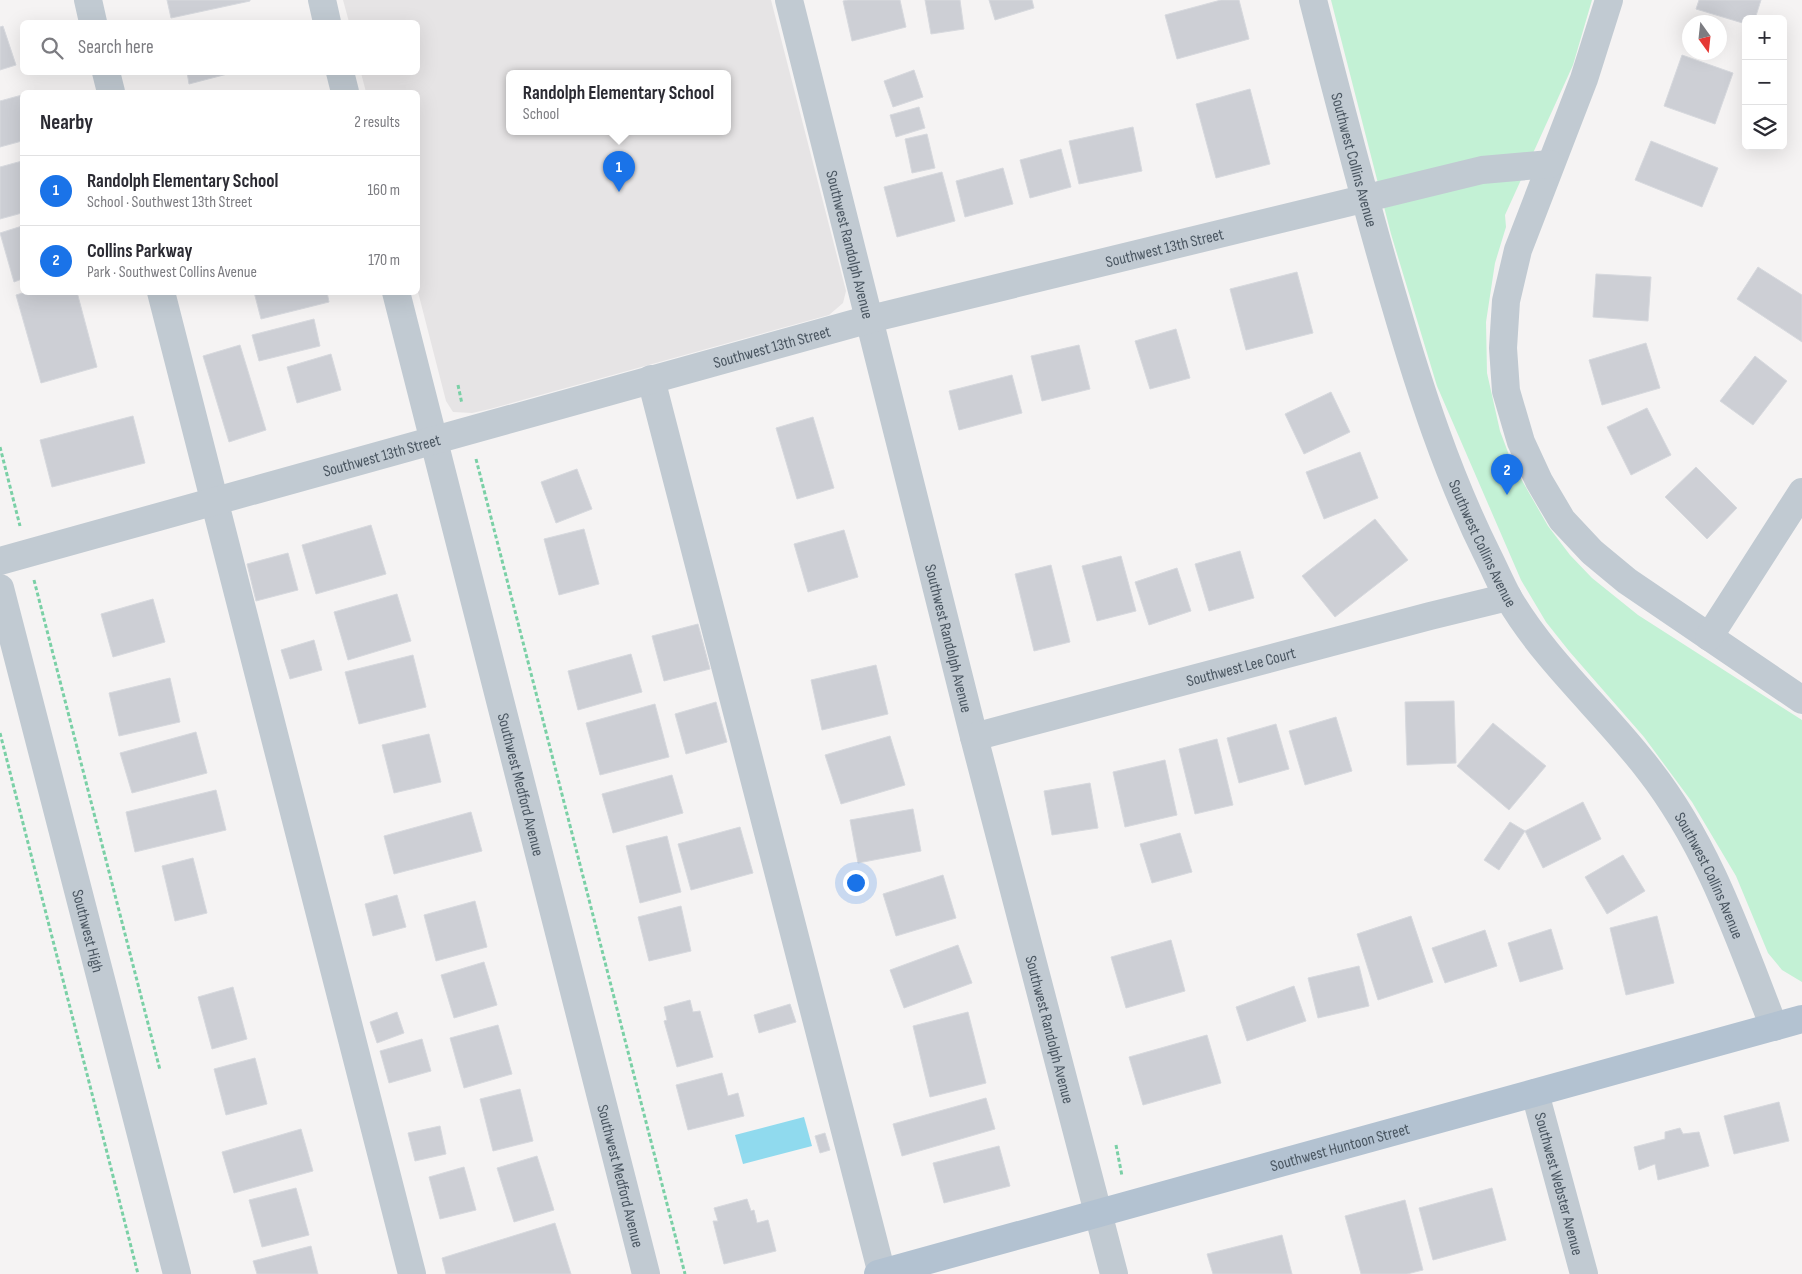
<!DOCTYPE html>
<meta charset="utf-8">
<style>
body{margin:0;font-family:"Sofia Sans Condensed",sans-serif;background:#f7f7f7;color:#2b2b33}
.controls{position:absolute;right:15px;top:15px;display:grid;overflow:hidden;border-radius:8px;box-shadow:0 5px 20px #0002}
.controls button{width:45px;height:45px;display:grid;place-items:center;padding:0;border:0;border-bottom:1px solid #e1e1e2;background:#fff;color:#2b2b33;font:25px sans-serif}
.compass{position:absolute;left:1682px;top:15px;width:45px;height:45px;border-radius:50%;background:#fff;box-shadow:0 5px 20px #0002;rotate:165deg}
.you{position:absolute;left:855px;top:882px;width:18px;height:18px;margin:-12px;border:4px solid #fff;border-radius:50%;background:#1a73e8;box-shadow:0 0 0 8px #1a73e833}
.badge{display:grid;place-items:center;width:32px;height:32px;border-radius:50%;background:#1a73e8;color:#fff;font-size:16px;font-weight:700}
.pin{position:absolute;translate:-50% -41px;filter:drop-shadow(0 1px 2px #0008)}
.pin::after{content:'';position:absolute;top:26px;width:18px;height:15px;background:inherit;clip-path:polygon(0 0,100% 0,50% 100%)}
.popup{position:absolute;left:506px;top:70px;width:225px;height:65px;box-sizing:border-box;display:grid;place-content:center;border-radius:8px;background:#fff;filter:drop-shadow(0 1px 4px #0005);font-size:16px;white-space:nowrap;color:#7c7c81}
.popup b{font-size:19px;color:#2b2b33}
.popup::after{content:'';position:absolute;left:50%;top:100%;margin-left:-10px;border:10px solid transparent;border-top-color:#fff}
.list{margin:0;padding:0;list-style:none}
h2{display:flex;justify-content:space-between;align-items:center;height:65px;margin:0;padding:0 20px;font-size:21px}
h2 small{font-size:16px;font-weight:400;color:#7c7c81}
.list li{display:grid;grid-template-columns:32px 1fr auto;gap:15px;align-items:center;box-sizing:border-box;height:70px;padding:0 20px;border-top:1px solid #e1e1e2}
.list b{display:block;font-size:19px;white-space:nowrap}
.list p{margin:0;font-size:16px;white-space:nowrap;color:#7c7c81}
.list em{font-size:16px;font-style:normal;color:#7c7c81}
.icon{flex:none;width:28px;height:28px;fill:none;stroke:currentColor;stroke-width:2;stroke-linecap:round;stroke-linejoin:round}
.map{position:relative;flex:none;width:1802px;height:1274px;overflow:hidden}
.search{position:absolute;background:#fff;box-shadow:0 5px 20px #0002;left:20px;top:20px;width:400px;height:55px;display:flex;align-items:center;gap:12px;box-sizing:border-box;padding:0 18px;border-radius:8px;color:#7c7c81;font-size:19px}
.panel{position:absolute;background:#fff;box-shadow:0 5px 20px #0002;left:20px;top:90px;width:400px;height:205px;border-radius:8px}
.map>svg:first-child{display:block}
</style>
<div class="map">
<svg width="1802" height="1274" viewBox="0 0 1802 1274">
<rect width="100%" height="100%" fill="#f5f3f3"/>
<path fill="#e6e4e5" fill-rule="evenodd" d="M343 0H771L846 291 843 303 829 315 490 409 472 413 453 412 446 401 418 292V92H366L361 73 418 72V22H349ZM510 73H728V131H510Z"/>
<path fill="#c3f1d5" d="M1331 0H1592L1573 65 1505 215 1506 227 1495 263 1486 322 1487 373 1500 431 1512 463 1548 526 1570 555 1592 578 1638 615 1802 720V982L1782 970 1768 953 1736 876 1692 802 1644 737 1569 651 1546 622 1521 580 1437 386 1391 234Z"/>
<path fill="#90daee" d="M804 1117 812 1146 743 1164 735 1135Z"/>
<path fill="#cdcfd5" stroke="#d7d9de" d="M167 0H250V1L171 18Z
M848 0H900L906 27 852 41 843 1Z
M925 0H960L964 29 931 34Z
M989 0H1032L1034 8 995 20Z
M1221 0H1239L1249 39 1177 59 1165 15Z
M1699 0H1761L1755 19H1746V24L1696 9Z
M3 26 16 65 0 70V27Z
M1682 55 1733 73 1715 124 1664 106Z
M914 70 923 97 893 107 884 81Z
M187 72H235L189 84Z
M1250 89 1270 164 1216 178 1196 104Z
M22 95V141L0 147V101Z
M919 107 925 128 896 137 890 115Z
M1133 127 1142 171 1079 184 1069 141Z
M927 134 935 168 912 173 905 139Z
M1651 141 1718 168 1702 207 1635 180Z
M1061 149 1071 187 1030 198 1020 160Z
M22 161V213L0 219V167Z
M1003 168 1013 204 965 217 956 181Z
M942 172 955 221 897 237 884 187Z
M22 226V279L14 282 0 233Z
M1758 267 1802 295V342L1737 299Z
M1297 272 1313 333 1246 350 1230 289Z
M1596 274 1651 277 1648 321 1593 317Z
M26 292H77L97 367 41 383 16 295Z
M254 292H327L329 302 261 319Z
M314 319 320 346 259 361 252 335Z
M1176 329 1190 378 1150 389 1135 341Z
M1646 343 1660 388 1602 405 1589 360Z
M240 345 266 430 229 442 203 356Z
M1079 345 1090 389 1042 401 1031 356Z
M331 354 341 390 297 403 287 367Z
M1755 356 1787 381 1753 425 1720 401Z
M1012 375 1022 413 959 430 949 391Z
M1331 392 1350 432 1304 454 1285 414Z
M1647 408 1671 455 1631 475 1607 427Z
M133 416 145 463 52 487 40 440Z
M813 417 834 488 797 499 776 428Z
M1360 452 1378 498 1324 519 1306 472Z
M1696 467 1737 508 1707 539 1665 497Z
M577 469 592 509 556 523 541 482Z
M1375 519 1408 560 1335 617 1302 576Z
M371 525 386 574 316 594 302 545Z
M584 529 599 584 559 595 544 539Z
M844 530 858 577 808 592 794 544Z
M1240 551 1254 598 1209 611 1195 564Z
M288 553 298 590 256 601 247 564Z
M1121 556 1136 611 1097 621 1082 566Z
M1051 565 1070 642 1034 651 1015 574Z
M1177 568 1191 611 1149 625 1135 582Z
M397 594 411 641 348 660 334 612Z
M153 599 165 642 113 657 101 614Z
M698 624 710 669 664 681 652 636Z
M314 640 322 670 290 679 281 650Z
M631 654 642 692 578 710 568 671Z
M413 655 426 707 359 724 345 672Z
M876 665 888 714 822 730 811 680Z
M170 678 180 722 119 736 109 693Z
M1454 701 1456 763 1407 765 1405 702Z
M716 702 727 742 686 754 675 714Z
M655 704 669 757 600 775 586 723Z
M1336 717 1352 771 1305 785 1289 731Z
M1493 723 1546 766 1509 810 1457 766Z
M1276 724 1289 769 1239 783 1227 738Z
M196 732 207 773 132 793 120 753Z
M429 734 441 782 394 793 382 745Z
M890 736 905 785 841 804 825 755Z
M1217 739 1233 805 1195 814 1179 749Z
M1165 760 1177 815 1125 827 1113 772Z
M672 775 683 813 613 833 602 794Z
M1090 783 1098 828 1052 835 1044 791Z
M216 790 226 830 135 852 126 812Z
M1583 802 1601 839 1543 868 1525 831Z
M913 809 921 851 858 863 850 820Z
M471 812 482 851 394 874 384 836Z
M1510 822 1525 831 1499 870 1484 860Z
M740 827 753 873 691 890 678 844Z
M1180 833 1192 872 1152 883 1140 844Z
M667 836 681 892 640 903 626 846Z
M1623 855 1645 891 1607 914 1585 877Z
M193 858 207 913 175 921 162 866Z
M943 875 956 918 896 936 883 894Z
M397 895 406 927 373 936 365 904Z
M475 901 487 947 436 961 424 915Z
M681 906 691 951 649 961 638 917Z
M1411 916 1433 982 1378 1000 1357 934Z
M1657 916 1674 983 1626 995 1610 928Z
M1551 929 1563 969 1520 982 1508 943Z
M1485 930 1497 966 1445 983 1432 948Z
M1171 940 1185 991 1126 1008 1111 957Z
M958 945 972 983 904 1008 890 970Z
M484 962 497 1005 454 1018 441 975Z
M1359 966 1369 1006 1318 1018 1308 978Z
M1294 986 1306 1021 1247 1041 1236 1007Z
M233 987 247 1039 212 1049 198 997Z
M690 1000 693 1012 700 1011 713 1057 677 1067 664 1021 667 1020 664 1007Z
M790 1004 796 1022 759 1033 754 1015Z
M397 1012 404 1033 377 1043 370 1022Z
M968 1012 986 1083 930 1097 913 1026Z
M498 1025 512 1074 464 1088 450 1038Z
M1207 1035 1221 1083 1143 1105 1129 1057Z
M422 1039 431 1071 389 1083 380 1051Z
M255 1058 267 1104 226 1115 214 1069Z
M722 1073 728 1096 738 1093 744 1116 688 1130 676 1085Z
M520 1089 533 1141 493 1151 480 1099Z
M986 1098 995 1129 902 1156 893 1124Z
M1779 1102 1789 1141 1734 1154 1724 1116Z
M440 1126 446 1154 415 1161 408 1133Z
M1680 1128 1683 1134 1699 1132 1709 1166 1658 1180 1655 1164 1639 1170 1634 1147 1665 1139V1132Z
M301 1129 313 1171 234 1193 222 1152Z
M825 1133 830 1150 820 1153 815 1136Z
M999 1146 1010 1186 944 1203 933 1163Z
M537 1156 554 1210 514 1222 497 1168Z
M464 1167 476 1210 440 1219 429 1177Z
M296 1188 309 1235 262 1247 249 1200Z
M1492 1188 1506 1240 1433 1260 1419 1208Z
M747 1199 751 1211 754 1210 757 1223 768 1220 776 1251 724 1264 713 1221H718L714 1208Z
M1405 1200 1423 1270 1407 1274H1361L1345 1216Z
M555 1223 571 1274H446L442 1258Z
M1282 1235 1292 1274H1213L1207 1254Z
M311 1246 318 1274H257L253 1261Z"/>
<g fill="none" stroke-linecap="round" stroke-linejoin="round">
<path stroke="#7ad0a6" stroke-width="3" stroke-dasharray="4 2.5" stroke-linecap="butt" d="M458 385 462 404
M0 447 20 526
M476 459 685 1274
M34 580 160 1070
M0 733 138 1274
M1116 1145 1122 1176"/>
<g stroke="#c1cad2" stroke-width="28">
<path d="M88 0 93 22"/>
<path d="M322 0 327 22"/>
<path id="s1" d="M789 0 974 737 1114 1274"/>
<path id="s2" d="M1313 0C1339 102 1365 203 1395 304 1420 390 1448 476 1488 556 1495 570 1501 584 1508 597 1546 662 1604 711 1649 770 1709 847 1739 938 1774 1027"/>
<path d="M1609 0 1584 79 1518 250 1506 301 1503 348 1506 391 1521 442 1539 481 1562 520 1592 552 1627 581 1802 700"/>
<path d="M106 72 111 92"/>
<path d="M340 72 345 92"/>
<path d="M161 292 412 1274"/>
<path id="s3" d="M396 292 646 1274"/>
<path d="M651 379 882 1274"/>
<path id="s4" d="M0 561 870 319 1482 170 1550 164"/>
<path id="s5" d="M0 588 177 1274"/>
<path d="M1709 637 1802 492"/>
<path id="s6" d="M974 737 1430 616 1508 597"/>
<path id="s7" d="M1535 1093 1584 1274"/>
</g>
<path stroke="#b3c2d1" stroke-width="28" id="s8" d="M878 1274 1802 1019"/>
</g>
<g text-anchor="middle" stroke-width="4" stroke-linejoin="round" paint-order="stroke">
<g font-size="16" fill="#4a5661" stroke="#fff">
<text dy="6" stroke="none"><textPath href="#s2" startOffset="165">Southwest Collins Avenue</textPath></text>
<text dy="6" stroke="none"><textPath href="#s1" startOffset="252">Southwest Randolph Avenue</textPath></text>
<text dy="6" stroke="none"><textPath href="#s4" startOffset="1206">Southwest 13th Street</textPath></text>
<text dy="6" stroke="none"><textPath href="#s4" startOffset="801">Southwest 13th Street</textPath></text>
<text dy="6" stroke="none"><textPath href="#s4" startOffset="396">Southwest 13th Street</textPath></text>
<text dy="6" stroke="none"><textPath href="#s2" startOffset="570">Southwest Collins Avenue</textPath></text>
<text dy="6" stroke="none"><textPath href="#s1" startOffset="658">Southwest Randolph Avenue</textPath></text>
<text dy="6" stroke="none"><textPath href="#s6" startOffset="276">Southwest Lee Court</textPath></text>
<text dy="6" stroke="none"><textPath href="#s3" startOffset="508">Southwest Medford Avenue</textPath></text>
<text dy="6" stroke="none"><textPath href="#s2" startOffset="975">Southwest Collins Avenue</textPath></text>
<text dy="6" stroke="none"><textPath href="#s5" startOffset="354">Southwest High</textPath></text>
<text dy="6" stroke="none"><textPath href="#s1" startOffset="1062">Southwest Randolph Avenue</textPath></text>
<text dy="6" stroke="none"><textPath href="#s8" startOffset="479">Southwest Huntoon Street</textPath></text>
<text dy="6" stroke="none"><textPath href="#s3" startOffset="912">Southwest Medford Avenue</textPath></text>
<text dy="6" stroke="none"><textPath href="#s7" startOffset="94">Southwest Webster Avenue</textPath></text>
</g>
</g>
</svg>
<div class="controls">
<button>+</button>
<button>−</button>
<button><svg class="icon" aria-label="layers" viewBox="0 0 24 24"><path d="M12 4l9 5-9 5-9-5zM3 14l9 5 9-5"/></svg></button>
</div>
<svg class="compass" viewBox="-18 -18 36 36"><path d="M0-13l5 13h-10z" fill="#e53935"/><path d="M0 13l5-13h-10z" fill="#7c7c81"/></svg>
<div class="you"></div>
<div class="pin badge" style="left:619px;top:192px">1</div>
<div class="popup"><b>Randolph Elementary School</b>School</div>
<div class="pin badge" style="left:1507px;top:495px">2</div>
<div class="search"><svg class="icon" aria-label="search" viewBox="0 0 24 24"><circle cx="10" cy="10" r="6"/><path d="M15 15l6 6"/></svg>Search here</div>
<section class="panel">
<h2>Nearby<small>2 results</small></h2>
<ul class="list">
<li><span class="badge">1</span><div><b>Randolph Elementary School</b><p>School · Southwest 13th Street</p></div><em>160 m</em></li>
<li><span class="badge">2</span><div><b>Collins Parkway</b><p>Park · Southwest Collins Avenue</p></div><em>170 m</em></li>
</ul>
</section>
</div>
